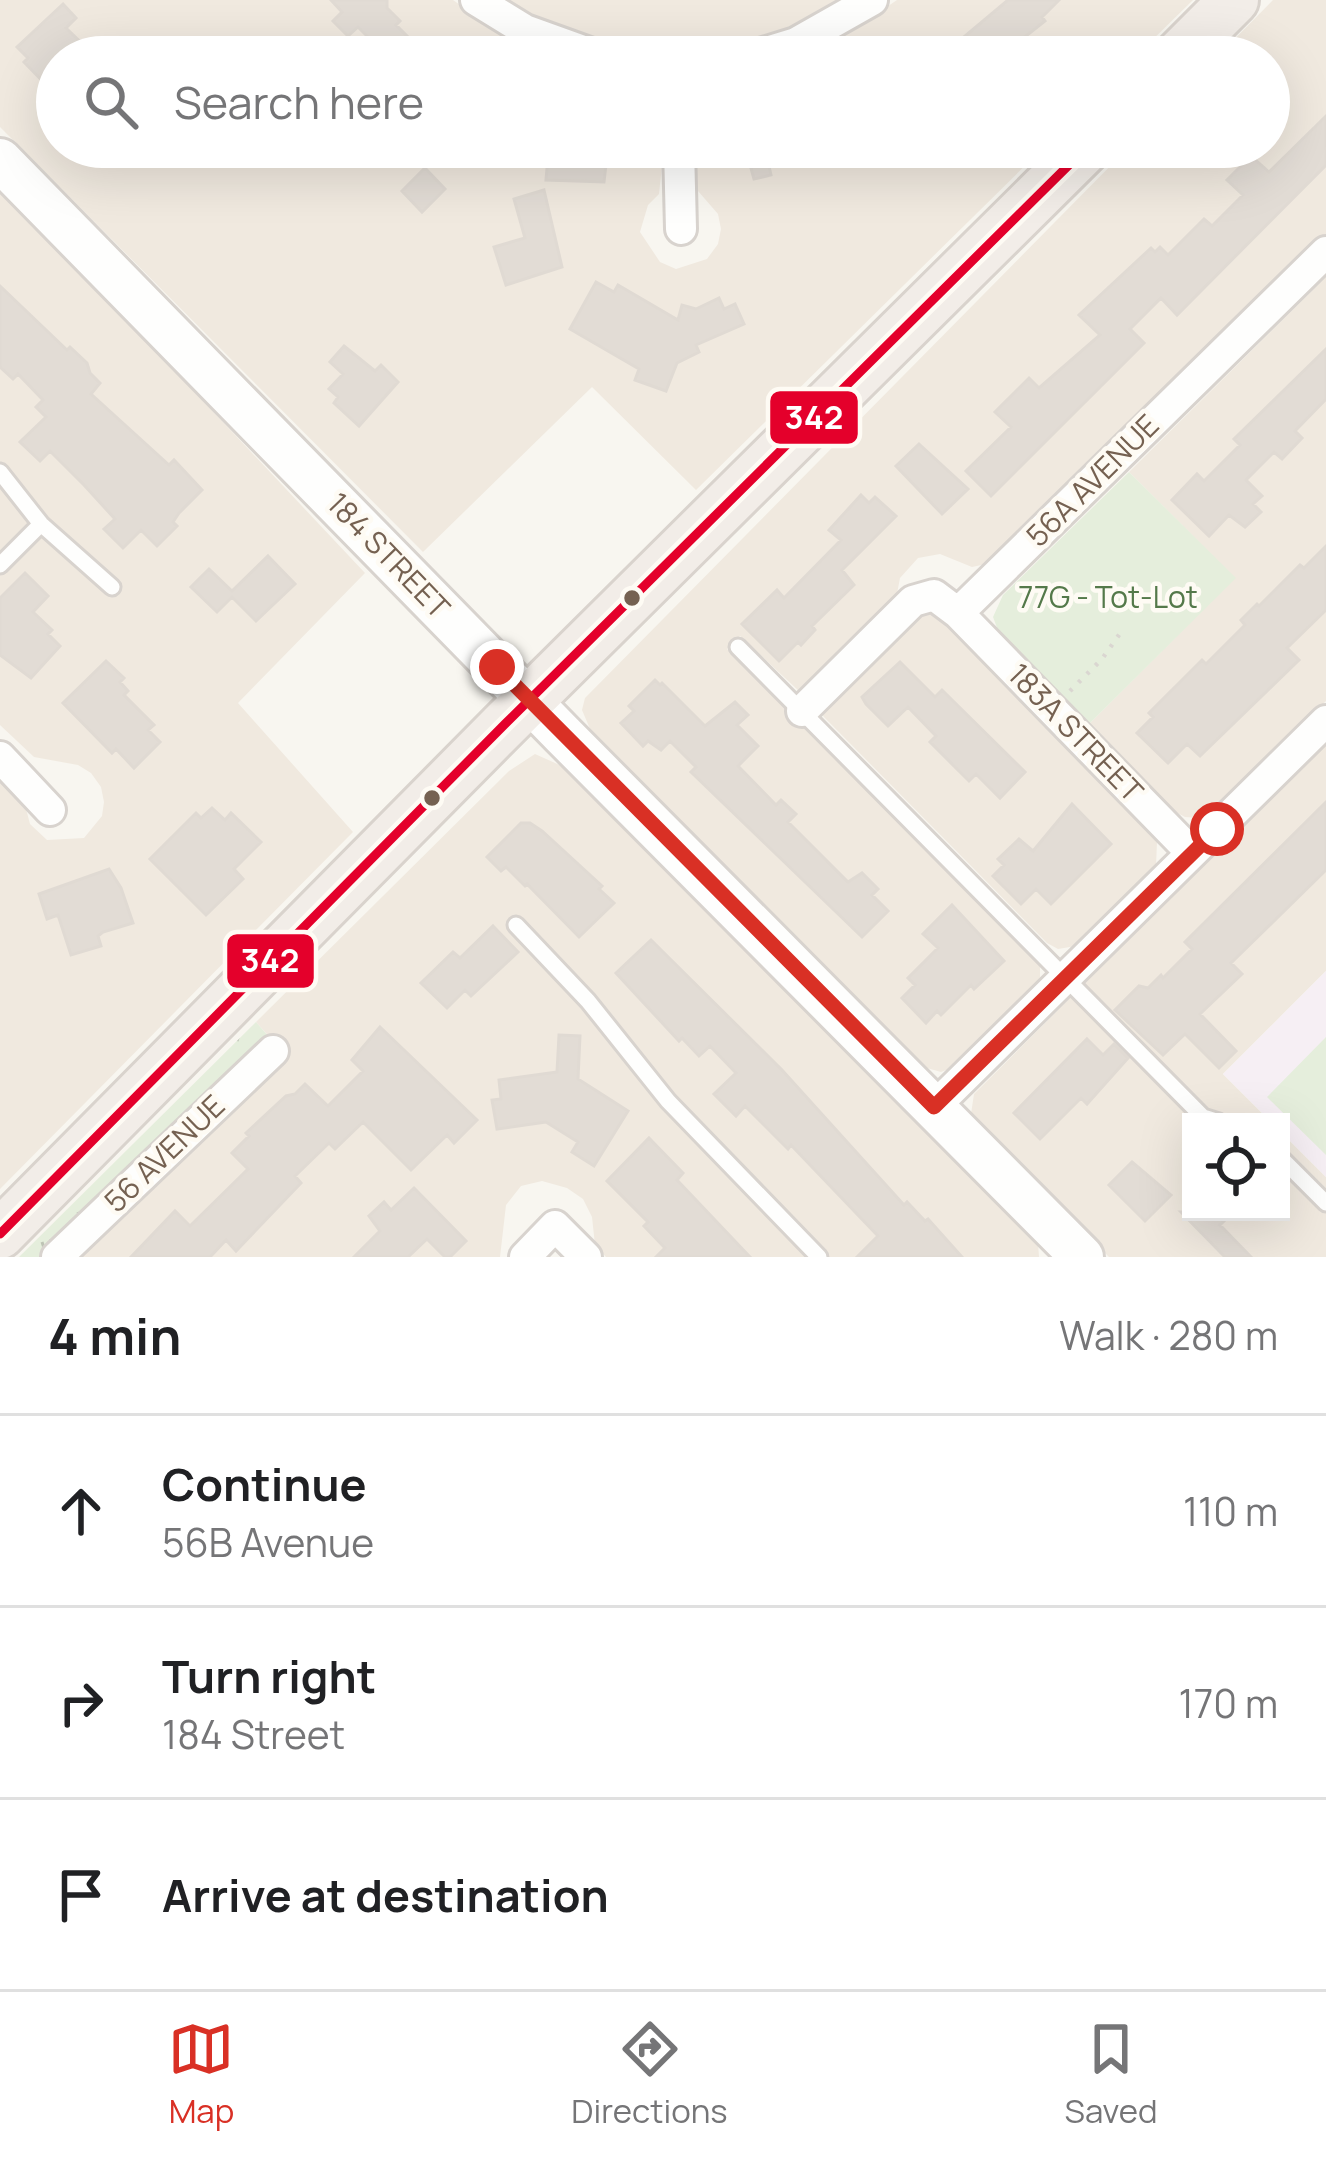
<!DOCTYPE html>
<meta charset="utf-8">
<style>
body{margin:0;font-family:Manrope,sans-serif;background:#f6f6f6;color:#202124}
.controls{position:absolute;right:36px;bottom:36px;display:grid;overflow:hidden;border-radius:0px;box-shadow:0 12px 48px #0002}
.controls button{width:108px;height:108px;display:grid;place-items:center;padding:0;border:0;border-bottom:3px solid #e0e0e0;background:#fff;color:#202124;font:60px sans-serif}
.stop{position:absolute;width:36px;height:36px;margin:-27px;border:9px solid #d93025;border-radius:50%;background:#fff}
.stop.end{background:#d93025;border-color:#fff;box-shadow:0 3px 12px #0008}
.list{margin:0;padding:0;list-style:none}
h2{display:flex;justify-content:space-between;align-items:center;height:156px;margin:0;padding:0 48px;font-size:51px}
h2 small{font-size:39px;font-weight:400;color:#757577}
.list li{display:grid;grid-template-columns:78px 1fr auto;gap:36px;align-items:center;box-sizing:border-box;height:192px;padding:0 48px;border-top:3px solid #e0e0e0}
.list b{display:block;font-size:45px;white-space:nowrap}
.list p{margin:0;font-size:39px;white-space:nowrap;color:#757577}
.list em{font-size:39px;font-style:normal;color:#757577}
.icon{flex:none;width:66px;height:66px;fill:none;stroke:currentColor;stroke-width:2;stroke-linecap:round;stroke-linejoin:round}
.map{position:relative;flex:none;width:1326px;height:1257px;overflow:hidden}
.search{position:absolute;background:#fff;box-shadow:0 12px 48px #0002;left:36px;right:36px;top:36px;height:132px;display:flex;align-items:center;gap:30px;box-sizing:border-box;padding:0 42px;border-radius:66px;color:#757577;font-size:45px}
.sheet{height:732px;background:#fff}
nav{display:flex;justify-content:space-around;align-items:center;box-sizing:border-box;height:168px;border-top:3px solid #e0e0e0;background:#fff;font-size:33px;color:#757577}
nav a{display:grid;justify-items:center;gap:6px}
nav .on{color:#d93025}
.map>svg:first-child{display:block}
</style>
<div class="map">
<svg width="1326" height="1257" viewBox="0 0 1326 1257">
<defs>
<pattern id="grass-tufts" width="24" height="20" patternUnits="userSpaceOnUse" patternTransform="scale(3)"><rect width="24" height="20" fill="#e5eedc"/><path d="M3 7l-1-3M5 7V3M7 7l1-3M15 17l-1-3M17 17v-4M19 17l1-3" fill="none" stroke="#bec4b5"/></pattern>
</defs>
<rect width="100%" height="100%" fill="#f8f6f0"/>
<path fill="#f0e9df" d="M0 0H453L506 37 550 57H57V147H664L659 194 648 205 640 232 660 262 676 269 707 259 718 244 721 229 718 214 698 191 693 174V147H1044L696 490 592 387 423 552 0 127Z
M505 0H849L757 41 713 49 669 51 602 43 532 17Z
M897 0H1193L1135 57H798L841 38Z
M1273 0H1326V234L991 563 972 567 940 554 918 558 900 578 896 599 800 692 740 636 727 649 1040 966V981L1035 987 954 1067 941 1072 927 1068 593 736 582 710 585 698 1129 147H1269V57H1217Z
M0 185 365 573 238 703 353 832 0 1189V767L21 790 30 824 47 840 84 838 102 816 104 802 101 787 91 773 78 765 34 757 0 725Z
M1326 277V701L1214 812 1199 818 1185 817 1172 810 1088 725 1235 578 1129 472Z
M919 614H931L944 622 1157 842 1156 866 1076 946 1058 949 1047 943 823 716 821 710Z
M1326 743V971L1223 1074 1271 1122H1191V1212H1281V1132L1326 1177V1257H1109L974 1120 971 1114 974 1094Z
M535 754 564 767 1038 1243 1039 1257H606L595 1245 592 1217 583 1199 567 1188 542 1181 521 1186 506 1205 500 1257H70L283 1052 256 1022 509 771Z"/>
<path fill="#f6eff4" d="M1326 971V1177L1281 1132V1122H1271L1223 1074Z"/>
<path fill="url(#grass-tufts)" d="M256 1022 270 1038 43 1257H19Z"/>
<path fill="#e5eedc" d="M1129 472 1236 578 1088 725 999 633 993 617 1003 595Z
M1326 1037V1155L1267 1097Z"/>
<path fill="#e2dcd5" stroke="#e0dad3" stroke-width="3" d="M331 0H387V8L400 21 396 25 409 38 392 55 379 41 376 45 358 27 348 36 333 21 342 12Z
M1008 0H1059L1042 17 1045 21 1017 43 1029 57H940Z
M63 4 76 18 66 28 96 57H57V96L24 62 28 58 17 47Z
M1326 116V165L1177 315 1161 298 1130 329 1144 343 991 496 966 471 1011 427 995 412 1029 378 1039 388 1100 335 1079 315 1151 248 1155 252 1160 247 1168 255 1204 219 1212 226 1243 195 1227 180 1251 156 1269 172Z
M557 147H608L604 182 546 180 548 157H556Z
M745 147H816V154L769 166 771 175 754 179Z
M425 168 445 189 422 212 402 191Z
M544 190 562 267 506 285 494 247 525 238 514 199Z
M596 282 614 292 618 285 678 320 682 305 696 309 719 298 724 309 735 304 744 324 696 345 699 352 677 363 666 391 635 380 639 369 570 329Z
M0 286 67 350 70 347 87 363 90 373 100 383 91 394 169 465 174 460 202 490 179 513 173 522 177 526 157 546 141 530 123 548 104 529 115 519 84 485 50 451 40 461 20 442 46 417 36 407 43 400 18 374 13 379 0 367Z
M344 346 375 371 381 365 398 382 359 426 334 403 338 397 329 389 343 374 330 362Z
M1326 349V399L1295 431 1302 438 1282 459 1274 452 1246 480 1262 496 1253 504 1261 512 1245 527 1229 515 1209 536 1172 500 1197 474 1204 481 1240 445 1234 439Z
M919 444 968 489 942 514 896 466Z
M861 495 869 503 875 497 896 516 842 570 854 585 812 626 815 630 801 645 798 642 779 661 742 624 777 590 784 598 841 540 829 530Z
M1326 546V610L1287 648 1299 660 1200 756 1187 744 1168 763 1137 733 1153 717 1149 713 1202 660 1206 664 1245 625 1241 620 1257 604 1259 606 1300 565 1304 568Z
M268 556 295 584 256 621 232 597 217 612 191 587 209 569 232 591Z
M25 573 48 596 33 612 52 630 48 634 60 646 31 678 0 655V598Z
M106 661 124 678 120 682 128 691 124 695 154 725 148 730 160 742 134 768 116 749 112 753 63 703Z
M900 662 935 697 942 690 1025 772 1000 798 976 774 969 781 930 742 936 736 908 707 888 726 866 704 862 697Z
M655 680 660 685 662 683 705 726 735 702 748 715 737 725 758 746 738 766 776 805 781 800 796 814 788 822 848 882 862 873 878 889 872 895 888 911 862 937 691 772 696 767 670 741 661 750 648 741 643 746 621 723 634 711 629 706Z
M1326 802V870L1231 963 1242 974 1200 1014 1236 1051 1219 1068 1185 1034 1163 1055 1115 1010 1139 986 1148 988 1161 975 1163 978 1192 949 1185 942Z
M1072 804 1111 844 1051 904 1036 889 1021 904 993 876 1004 865 998 859 1019 839 1033 851Z
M212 808 225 820 231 813 261 842 234 869 243 879 206 915 150 859 196 813 201 818Z
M521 823H530L542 831 602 886 599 889 614 903 579 937 527 884 525 886 506 867 501 871 487 857Z
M109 869 121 888 133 923 103 932 98 936 101 946 71 955 58 915 47 919 39 894Z
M952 905 1004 961 974 989 971 985 941 1015 937 1011 926 1023 902 998 915 985 908 978 938 948 923 934Z
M493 926 518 952 471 996 465 990 447 1008 421 983 453 952 460 958Z
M651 940 782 1070 904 1205 907 1202 925 1221 928 1219 962 1257H857L878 1236 791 1145 788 1149 745 1106 736 1116 714 1094 736 1073 710 1046 699 1056 682 1038 679 1041 616 973Z
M380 1027 477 1120 454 1143 447 1135 411 1170 363 1122 335 1149 329 1143 295 1176 301 1183 236 1251 226 1240 210 1257H131L175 1211 190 1226 248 1169 232 1153 249 1136 246 1133 286 1096 295 1094 305 1084 328 1106 363 1071 352 1060Z
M559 1035 580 1036 578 1079 628 1111 594 1166 572 1152 578 1142 546 1122 497 1129 492 1100 501 1099 499 1080 557 1072Z
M1087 1039 1103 1055 1114 1044 1128 1058 1087 1104 1081 1098 1040 1139 1014 1113Z
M649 1138 683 1173 677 1180 750 1257H656L665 1248 644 1226 648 1222 607 1181Z
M1132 1162 1171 1195 1145 1221 1109 1185Z
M414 1188 466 1241 450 1257H445L427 1239 408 1257H354L380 1231 369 1216 384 1202 391 1210Z
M1181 1212H1233L1220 1225 1251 1257H1225Z"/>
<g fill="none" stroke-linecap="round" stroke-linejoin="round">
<g stroke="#d8d3ce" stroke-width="21">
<path id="service" d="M0 472 41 524 112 587
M0 565 41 524
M738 647 1203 1117 1219 1122
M516 925 588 1001 668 1101 819 1257
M1281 1158 1326 1203"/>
</g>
<g stroke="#d8d3ce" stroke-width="36">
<path id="minor" d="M476 0 525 30 600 57
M751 57 796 43 872 0
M679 147 681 229
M958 613 1326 252
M802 711 913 601 934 595 958 613 1192 853
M0 757 50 810
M934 1107 1326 721
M57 1257 273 1051
M525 1257 555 1226 586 1257"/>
</g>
<g stroke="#d8d3ce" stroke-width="48">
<path id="secondary" d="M0 160 563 735 1082 1257"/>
</g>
<g stroke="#d9d3cd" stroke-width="54">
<path id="trunk" d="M1177 57 1234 0
M0 1234 505 724 1087 147"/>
</g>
<path stroke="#dad6d1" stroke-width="4.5" stroke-dasharray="3 9" stroke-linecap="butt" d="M1070 691 1102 659 1121 632"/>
<use href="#service" stroke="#fefefd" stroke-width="15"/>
<use href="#minor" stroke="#fefefd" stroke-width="30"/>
<use href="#secondary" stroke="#fefefd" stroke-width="42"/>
<use href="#trunk" stroke="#f2ede8" stroke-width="48"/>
<g stroke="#fefbf4" stroke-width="18">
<path id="bus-1" d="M0 1234 505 724 1087 147"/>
</g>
<use href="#bus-1" stroke="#e4002b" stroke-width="9"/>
</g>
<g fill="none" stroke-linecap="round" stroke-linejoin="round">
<path stroke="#d93025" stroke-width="15" d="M497 667 934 1107 1217 829"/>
</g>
<g fill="#756151" stroke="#fefbf4" stroke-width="4.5">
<circle cx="632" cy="598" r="10"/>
<circle cx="432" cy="798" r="10"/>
</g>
<g text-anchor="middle" stroke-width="9" stroke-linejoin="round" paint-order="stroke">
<g font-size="30" fill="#756151" stroke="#fefbf4">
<text transform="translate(1093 481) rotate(-45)" y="10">56A AVENUE</text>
<text transform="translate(388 556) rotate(46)" y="10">184 STREET</text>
<text transform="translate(1075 733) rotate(46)" y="10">183A STREET</text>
<text transform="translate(165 1154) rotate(-44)" y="10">56 AVENUE</text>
</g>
<g font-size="30" fill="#54794a" stroke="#fefbf4">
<text x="1108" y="608">77G - Tot-Lot</text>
</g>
</g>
<g stroke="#fefbf4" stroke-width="4.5">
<rect x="768" y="389" width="92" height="57" rx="12" fill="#e4002b"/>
<rect x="225" y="932" width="91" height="58" rx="12" fill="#e4002b"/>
</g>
<g font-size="33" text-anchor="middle" font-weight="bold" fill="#fff">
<text x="814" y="429">342</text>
<text x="270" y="972">342</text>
</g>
</svg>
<div class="controls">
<button><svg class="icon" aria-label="locate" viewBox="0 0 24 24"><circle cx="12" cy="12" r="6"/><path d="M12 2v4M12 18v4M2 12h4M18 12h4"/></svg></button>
</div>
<div class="stop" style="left:1217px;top:829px"></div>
<div class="stop end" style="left:497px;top:667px"></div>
<div class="search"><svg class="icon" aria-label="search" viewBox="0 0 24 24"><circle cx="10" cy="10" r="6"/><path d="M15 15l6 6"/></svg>Search here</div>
</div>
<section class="sheet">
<h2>4 min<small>Walk · 280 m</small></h2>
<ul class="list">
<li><svg class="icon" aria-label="ahead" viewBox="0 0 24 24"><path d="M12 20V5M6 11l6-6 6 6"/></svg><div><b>Continue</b><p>56B Avenue</p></div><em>110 m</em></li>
<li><svg class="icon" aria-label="right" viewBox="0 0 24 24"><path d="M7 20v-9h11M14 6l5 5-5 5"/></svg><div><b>Turn right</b><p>184 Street</p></div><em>170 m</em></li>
<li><svg class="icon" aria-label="arrive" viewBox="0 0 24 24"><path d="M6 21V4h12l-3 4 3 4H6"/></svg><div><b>Arrive at destination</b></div></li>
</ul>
</section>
<nav>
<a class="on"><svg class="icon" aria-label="map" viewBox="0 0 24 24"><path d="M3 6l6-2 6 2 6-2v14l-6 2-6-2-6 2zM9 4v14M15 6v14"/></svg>Map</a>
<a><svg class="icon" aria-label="directions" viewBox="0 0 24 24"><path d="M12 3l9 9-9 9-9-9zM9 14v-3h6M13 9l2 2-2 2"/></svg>Directions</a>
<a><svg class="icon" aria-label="saved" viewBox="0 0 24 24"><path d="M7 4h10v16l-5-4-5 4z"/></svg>Saved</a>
</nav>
